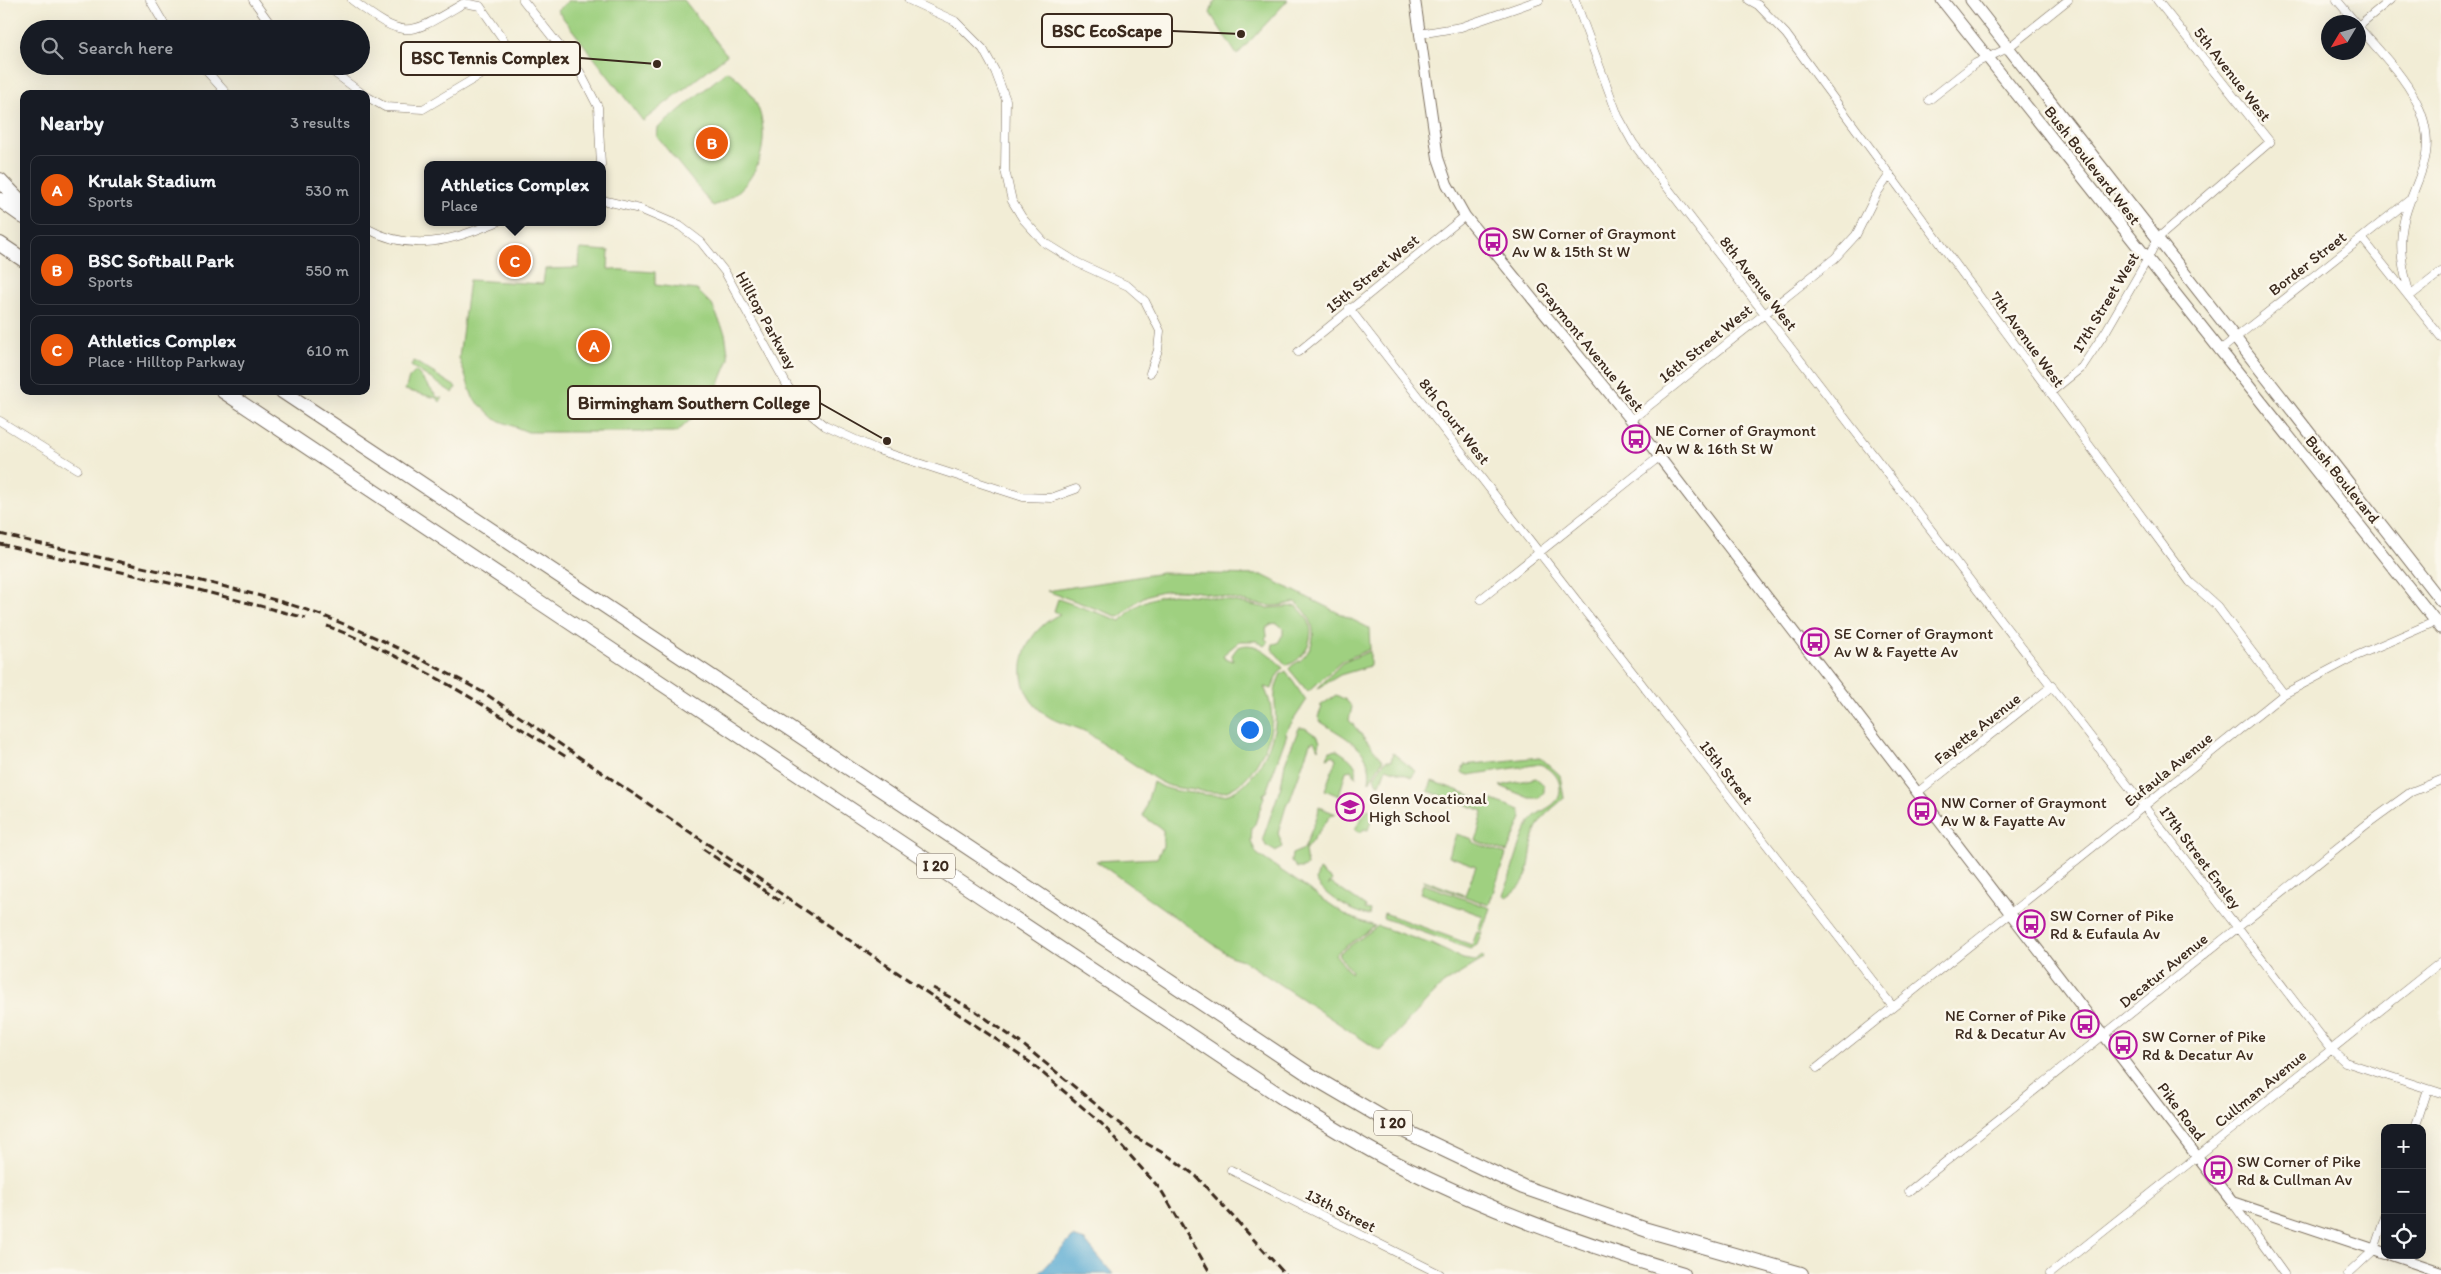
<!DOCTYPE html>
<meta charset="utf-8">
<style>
body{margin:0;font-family:Itim,sans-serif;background:#20242c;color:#f1f3f6}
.controls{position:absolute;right:15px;bottom:15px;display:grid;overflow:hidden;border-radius:10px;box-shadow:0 5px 20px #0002}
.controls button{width:45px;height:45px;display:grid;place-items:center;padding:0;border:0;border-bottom:1px solid #363941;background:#171b24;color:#f1f3f6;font:25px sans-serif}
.compass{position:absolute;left:2321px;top:15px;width:45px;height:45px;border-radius:50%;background:#171b24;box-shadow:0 5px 20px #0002;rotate:232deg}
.you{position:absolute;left:1249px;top:729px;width:18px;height:18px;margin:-12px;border:4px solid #fff;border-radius:50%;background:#1a73e8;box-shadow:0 0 0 8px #1a73e833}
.badge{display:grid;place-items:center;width:32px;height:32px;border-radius:50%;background:#ea580c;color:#fff;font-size:16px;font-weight:700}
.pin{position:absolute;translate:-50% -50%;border:2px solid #fff;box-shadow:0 1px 5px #0006}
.popup{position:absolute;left:424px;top:161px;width:182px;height:65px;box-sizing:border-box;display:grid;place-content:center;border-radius:10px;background:#171b24;filter:drop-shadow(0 1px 4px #0005);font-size:16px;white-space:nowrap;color:#9ea1a6}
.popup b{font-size:19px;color:#f1f3f6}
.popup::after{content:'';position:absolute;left:50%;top:100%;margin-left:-10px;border:10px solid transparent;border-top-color:#171b24}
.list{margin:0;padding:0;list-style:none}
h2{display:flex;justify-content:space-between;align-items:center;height:65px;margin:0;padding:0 20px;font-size:21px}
h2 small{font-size:16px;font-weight:400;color:#9ea1a6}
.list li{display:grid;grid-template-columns:32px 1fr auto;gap:15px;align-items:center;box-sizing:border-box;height:70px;margin:0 10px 10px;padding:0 10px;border:1px solid #363941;border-radius:10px}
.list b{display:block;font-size:19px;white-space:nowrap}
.list p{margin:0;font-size:16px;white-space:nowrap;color:#9ea1a6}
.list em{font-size:16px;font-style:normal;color:#9ea1a6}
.icon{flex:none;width:28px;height:28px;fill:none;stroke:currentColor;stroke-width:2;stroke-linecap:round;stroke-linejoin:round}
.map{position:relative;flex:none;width:2441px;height:1274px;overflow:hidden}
.search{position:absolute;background:#171b24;box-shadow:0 5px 20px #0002;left:20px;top:20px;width:350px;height:55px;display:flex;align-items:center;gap:12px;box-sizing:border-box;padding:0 18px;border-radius:28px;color:#9ea1a6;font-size:19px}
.panel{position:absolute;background:#171b24;box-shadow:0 5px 20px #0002;left:20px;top:90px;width:350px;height:305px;border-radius:10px}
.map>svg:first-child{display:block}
</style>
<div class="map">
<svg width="2441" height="1274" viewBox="0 0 2441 1274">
<rect width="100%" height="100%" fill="#fbf7ec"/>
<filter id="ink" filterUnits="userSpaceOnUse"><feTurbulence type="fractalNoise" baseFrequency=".02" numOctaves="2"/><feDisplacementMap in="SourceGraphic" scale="10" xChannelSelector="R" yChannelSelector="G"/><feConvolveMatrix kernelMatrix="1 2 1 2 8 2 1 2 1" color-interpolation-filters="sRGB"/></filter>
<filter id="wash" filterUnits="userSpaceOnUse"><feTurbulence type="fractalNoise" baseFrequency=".0096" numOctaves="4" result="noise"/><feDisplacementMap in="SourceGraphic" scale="20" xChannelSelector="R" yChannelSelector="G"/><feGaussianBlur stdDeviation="1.12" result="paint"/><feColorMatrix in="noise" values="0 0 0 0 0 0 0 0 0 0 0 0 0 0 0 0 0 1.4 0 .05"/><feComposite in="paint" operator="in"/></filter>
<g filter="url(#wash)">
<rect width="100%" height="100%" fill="#f2edd6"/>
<path fill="#9fd080" stroke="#6d7d4f" d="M570 0H684L727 55 643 121 557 10Z
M1215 0H1288L1237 55 1210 13Z
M727 71C781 104 773 185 713 206L657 137 658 128Z
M580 249 609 251 608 269 655 272V285L697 290 712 305 725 333 729 359 713 399 677 432H528L495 419 473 398 459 358 469 280 543 284 545 269 579 268Z
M414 361 456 387 453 393 411 366Z
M416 371 437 397 442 398 440 402 436 398 405 390 409 378Z
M1162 573 1262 575 1369 628 1370 649 1342 661 1308 692 1289 669C1292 664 1300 662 1304 657 1320 639 1314 615 1295 602 1288 604 1280 606 1273 606 1235 604 1184 579 1146 596 1135 601 1128 610 1119 617L1047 591Z
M1173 594 1206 596 1267 608 1297 606C1302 612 1308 617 1310 625 1314 642 1302 662 1286 665L1272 649 1273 644 1278 643 1283 634V628L1277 623 1271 624 1266 628 1267 636 1265 638 1268 642 1264 646 1257 641H1240L1224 654 1223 657 1233 661 1232 655 1237 648C1254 638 1272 656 1283 668L1276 677 1272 689 1264 687C1275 709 1274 730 1263 752 1256 766 1245 783 1231 789 1223 794 1210 792 1201 791 1190 789 1178 789 1167 785 1155 780 1146 772 1135 765 1120 755 1105 746 1091 735 1079 726 1060 725 1046 715 1006 687 1019 633 1060 614L1054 611 1058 599 1121 621C1135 603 1151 597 1173 594Z
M1370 651V666L1340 675 1317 689 1342 663Z
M1286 671 1306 701 1285 733 1287 734 1266 792 1263 794 1264 797 1255 824 1252 827 1251 842 1257 854 1349 917 1375 926 1335 954 1350 973 1351 971 1338 954 1378 926 1431 944 1463 959 1476 961 1482 956 1484 959 1443 984 1380 1051 1243 960 1230 956 1096 861 1157 858 1163 846V830L1143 816 1153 782C1167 791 1185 792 1201 794 1210 795 1220 796 1228 794 1252 786 1269 752 1274 730 1279 707 1269 697 1281 674Z
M1336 695 1346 700 1352 707 1349 720 1383 760 1369 782C1375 750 1344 737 1321 722L1318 717 1322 707 1320 706Z
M1299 728H1305L1318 737 1320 742 1318 749 1314 741 1310 743 1290 800 1287 803 1278 833 1283 847 1275 851 1266 846 1263 838 1281 786 1285 763Z
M1337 750C1347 757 1359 763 1356 777L1352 770 1346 771 1339 796 1325 790 1336 759 1334 755 1327 758 1330 751Z
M1393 753 1415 771 1412 777 1386 768 1380 784H1377L1374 777 1385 761H1391Z
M1540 757 1560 775 1564 798C1555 807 1542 815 1537 827 1526 854 1537 879 1507 897L1504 895C1512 872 1518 845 1530 822 1538 807 1566 809 1559 782 1556 773 1549 768 1540 764L1469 775 1462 773 1464 765Z
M1536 778 1544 785V792L1539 798H1529L1500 786Z
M1432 781 1489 802 1490 799 1520 810 1522 818 1507 852 1476 841 1483 811 1428 791Z
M1319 807 1336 814H1332L1305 850 1307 866 1303 868H1297L1291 861 1292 854 1304 849 1318 814Z
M1368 809 1374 811 1368 830 1364 829 1361 833 1355 829Z
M1456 834 1473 839 1472 842 1506 854 1489 905 1424 882V880L1465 895 1476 866 1449 856Z
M1319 870 1332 880 1328 886 1331 883 1366 907 1365 909 1370 910 1369 915C1353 913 1321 894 1316 880Z
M1423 884 1490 908 1482 931 1478 929 1483 916 1420 893Z
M1384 913 1472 945 1477 932 1482 933 1477 945 1470 949 1383 918Z"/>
<path fill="#56a9d1" stroke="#486a78" d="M1073 1237 1085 1241 1113 1274H1038Z"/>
</g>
<g filter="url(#ink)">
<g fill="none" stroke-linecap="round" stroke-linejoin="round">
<g stroke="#7b6e5e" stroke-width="9">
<path id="minor" d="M150 0 167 29
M253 0 274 29
M352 0C406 41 408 36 464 3L480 6 514 55 423 109 385 107 366 96
M523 0 580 72 598 107 601 165
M909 0 955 21 983 49 995 71 1006 100 1005 170 1012 201 1023 219 1044 242 1078 263 1128 286 1145 301 1160 331 1158 350 1150 373
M1575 0 1618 116 1633 143 2331 1049 2345 1062 2441 1093
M1749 0 1758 5 1786 34 2190 582 2217 606 2284 694
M2337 0 2355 22
M2358 26C2380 53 2409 79 2421 112 2439 160 2411 183 2403 225 2398 250 2404 273 2410 296L2441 272
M2358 26 2390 0
M1419 34 1461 27 1539 0
M202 66 227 94
M325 66 363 94
M1929 100 1976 63 2008 48 2068 0
M602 200 640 209 680 226 701 242 725 272 788 387 805 410 825 426 878 450 1023 497 1051 498 1076 489
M366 228C413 254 452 240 497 222
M2362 238 2441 337
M1349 308 1893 1007
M2219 351 2412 198
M1298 352 1465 216
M2050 393 2082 367 2106 331 2147 260 2158 238 2270 142 2157 0
M1631 420 1835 258 1856 235 1877 193 1890 174
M0 421 77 469
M1481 599 1659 457
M1918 792 2052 686
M1817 1068 2284 694 2356 656 2439 620
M2415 1128 2428 1089
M1231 1170 1440 1274
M1909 1191 2367 824 2411 792 2441 780
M2232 1202 2284 1274
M2050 1274 2441 962
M2348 1274 2374 1250 2385 1217"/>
</g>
<g stroke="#7b6e5e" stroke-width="12">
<path id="tertiary" d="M1415 0 1438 158 1447 184 1465 216 1631 420 2232 1202 2385 1253
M2391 1255 2441 1272"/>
</g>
<g stroke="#7b6e5e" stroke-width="13">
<path id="secondary" d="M1942 0 2441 628
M1971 0 2441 601"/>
</g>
<g stroke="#7b6e5e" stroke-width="16">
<path id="motorway" d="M0 180 24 205
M0 200 24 217
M0 244 24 260
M223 391 1285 1099C1322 1121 1359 1145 1397 1164 1489 1211 1585 1245 1683 1274
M282 391 1313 1077 1407 1132 1523 1187 1647 1230 1801 1274"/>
</g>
<use href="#minor" stroke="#fff" stroke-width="8"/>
<use href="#tertiary" stroke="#fff" stroke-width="10"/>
<use href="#secondary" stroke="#fff" stroke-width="11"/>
<use href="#motorway" stroke="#fff" stroke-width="14"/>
<path stroke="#3b2a1e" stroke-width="3" stroke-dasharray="8 4" stroke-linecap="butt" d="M0 534C89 556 180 574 268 598 345 619 417 656 486 694L1031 1063 1102 1124 1161 1190 1211 1274
M0 544 195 589 306 618
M327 626C414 659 490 709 568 758
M703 849 783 903
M933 988 974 1010 1022 1044 1137 1138 1170 1157 1196 1176 1285 1274"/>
</g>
</g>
<defs>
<g id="bus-ring" transform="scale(1.4375)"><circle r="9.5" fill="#fbf7ec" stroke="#b5179e" stroke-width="1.5"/><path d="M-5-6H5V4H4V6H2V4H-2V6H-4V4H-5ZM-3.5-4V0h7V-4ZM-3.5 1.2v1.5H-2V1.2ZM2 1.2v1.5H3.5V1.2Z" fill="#b5179e"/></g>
<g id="school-ring" transform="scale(1.4375)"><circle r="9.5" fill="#fbf7ec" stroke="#b5179e" stroke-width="1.5"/><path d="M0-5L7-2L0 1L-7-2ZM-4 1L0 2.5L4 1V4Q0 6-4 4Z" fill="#b5179e"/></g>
</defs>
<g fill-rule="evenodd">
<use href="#bus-ring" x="1493" y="242"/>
<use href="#bus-ring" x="1636" y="439"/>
<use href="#bus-ring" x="1815" y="642"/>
<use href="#school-ring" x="1350" y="807"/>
<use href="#bus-ring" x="1922" y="811"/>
<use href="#bus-ring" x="2031" y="924"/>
<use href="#bus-ring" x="2085" y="1024"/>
<use href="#bus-ring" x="2123" y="1045"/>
<use href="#bus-ring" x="2218" y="1170"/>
</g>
<g text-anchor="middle" stroke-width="5" stroke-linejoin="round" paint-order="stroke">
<g fill="#fbf7ec" stroke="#75685c" stroke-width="1">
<rect x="917" y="853.5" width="38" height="25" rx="4"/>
<rect x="1374" y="1110.5" width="38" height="25" rx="4"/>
</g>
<g font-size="15" font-weight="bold" fill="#3b2a1e">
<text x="936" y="871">I 20</text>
<text x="1393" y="1128">I 20</text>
</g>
<g font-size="16" fill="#3b2a1e" stroke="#fbf7ec">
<text transform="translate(2233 74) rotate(52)" y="6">5th Avenue West</text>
<text transform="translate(2093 165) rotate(52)" y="6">Bush Boulevard West</text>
<text transform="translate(2307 263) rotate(-38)" y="6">Border Street</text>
<text transform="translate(1372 273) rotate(-39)" y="6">15th Street West</text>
<text transform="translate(1759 283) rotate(52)" y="6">8th Avenue West</text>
<text transform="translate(2105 302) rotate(-59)" y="6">17th Street West</text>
<text transform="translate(767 320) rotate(61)" y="6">Hilltop Parkway</text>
<text transform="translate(2028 339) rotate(54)" y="6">7th Avenue West</text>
<text transform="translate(1705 343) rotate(-39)" y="6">16th Street West</text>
<text transform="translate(1590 346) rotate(51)" y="6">Graymont Avenue West</text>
<text transform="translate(1455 421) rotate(52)" y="6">8th Court West</text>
<text transform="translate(2343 479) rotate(51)" y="6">Bush Boulevard</text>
<text transform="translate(1977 728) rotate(-38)" y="6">Fayette Avenue</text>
<text transform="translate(2168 769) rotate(-39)" y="6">Eufaula Avenue</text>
<text transform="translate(1727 772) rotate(52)" y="6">15th Street</text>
<text transform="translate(2201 857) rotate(53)" y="6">17th Street Ensley</text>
<text transform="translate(2163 970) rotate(-39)" y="6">Decatur Avenue</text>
<text transform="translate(2260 1088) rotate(-39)" y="6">Cullman Avenue</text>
<text transform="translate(2182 1111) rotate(53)" y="6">Pike Road</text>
<text transform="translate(1341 1210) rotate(27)" y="6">13th Street</text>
</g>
<g font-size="16" fill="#3b2a1e" stroke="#fbf7ec" text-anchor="start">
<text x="1512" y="239">SW Corner of Graymont<tspan x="1512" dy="18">Av W &amp; 15th St W</tspan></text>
<text x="1655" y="436">NE Corner of Graymont<tspan x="1655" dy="18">Av W &amp; 16th St W</tspan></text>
<text x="1834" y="639">SE Corner of Graymont<tspan x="1834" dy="18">Av W &amp; Fayette Av</tspan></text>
<text x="1369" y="804">Glenn Vocational<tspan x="1369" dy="18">High School</tspan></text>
<text x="1941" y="808">NW Corner of Graymont<tspan x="1941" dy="18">Av W &amp; Fayatte Av</tspan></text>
<text x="2050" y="921">SW Corner of Pike<tspan x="2050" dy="18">Rd &amp; Eufaula Av</tspan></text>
<text x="2066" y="1021" text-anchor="end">NE Corner of Pike<tspan x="2066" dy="18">Rd &amp; Decatur Av</tspan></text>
<text x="2142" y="1042">SW Corner of Pike<tspan x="2142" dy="18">Rd &amp; Decatur Av</tspan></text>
<text x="2237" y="1167">SW Corner of Pike<tspan x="2237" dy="18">Rd &amp; Cullman Av</tspan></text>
</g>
</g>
<path fill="none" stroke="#3b2a1e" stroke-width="2" d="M1241 34L1172 31M657 64L580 58M887 441L820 403"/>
<g fill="#3b2a1e" stroke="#fbf7ec" stroke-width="2">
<circle cx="1241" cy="34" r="5"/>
<circle cx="657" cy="64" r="5"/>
<circle cx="887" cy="441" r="5"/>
</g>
<g fill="#fbf7ec" stroke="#3b2a1e" stroke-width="2">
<rect x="1042" y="14" width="130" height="33" rx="5"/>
<rect x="401" y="42" width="179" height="33" rx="5"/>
<rect x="568" y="386" width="252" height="33" rx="5"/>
</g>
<g font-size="18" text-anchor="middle" font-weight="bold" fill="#3b2a1e">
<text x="1107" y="37">BSC EcoScape</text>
<text x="490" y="64">BSC Tennis Complex</text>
<text x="694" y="409">Birmingham Southern College</text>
</g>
</svg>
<div class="controls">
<button>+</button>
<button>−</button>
<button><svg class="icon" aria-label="locate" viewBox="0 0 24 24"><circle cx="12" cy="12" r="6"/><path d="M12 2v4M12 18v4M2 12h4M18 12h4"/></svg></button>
</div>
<svg class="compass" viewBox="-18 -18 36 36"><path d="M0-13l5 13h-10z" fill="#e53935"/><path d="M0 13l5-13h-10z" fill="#9ea1a6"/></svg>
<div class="you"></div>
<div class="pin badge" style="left:594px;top:346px">A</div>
<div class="pin badge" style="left:712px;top:143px">B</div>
<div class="pin badge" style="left:515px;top:261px">C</div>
<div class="popup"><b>Athletics Complex</b>Place</div>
<div class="search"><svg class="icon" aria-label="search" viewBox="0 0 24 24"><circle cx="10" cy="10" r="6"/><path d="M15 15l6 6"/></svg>Search here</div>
<section class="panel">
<h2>Nearby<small>3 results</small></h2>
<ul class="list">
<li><span class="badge">A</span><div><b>Krulak Stadium</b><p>Sports</p></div><em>530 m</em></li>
<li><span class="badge">B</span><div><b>BSC Softball Park</b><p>Sports</p></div><em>550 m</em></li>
<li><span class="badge">C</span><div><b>Athletics Complex</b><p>Place · Hilltop Parkway</p></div><em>610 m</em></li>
</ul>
</section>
</div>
